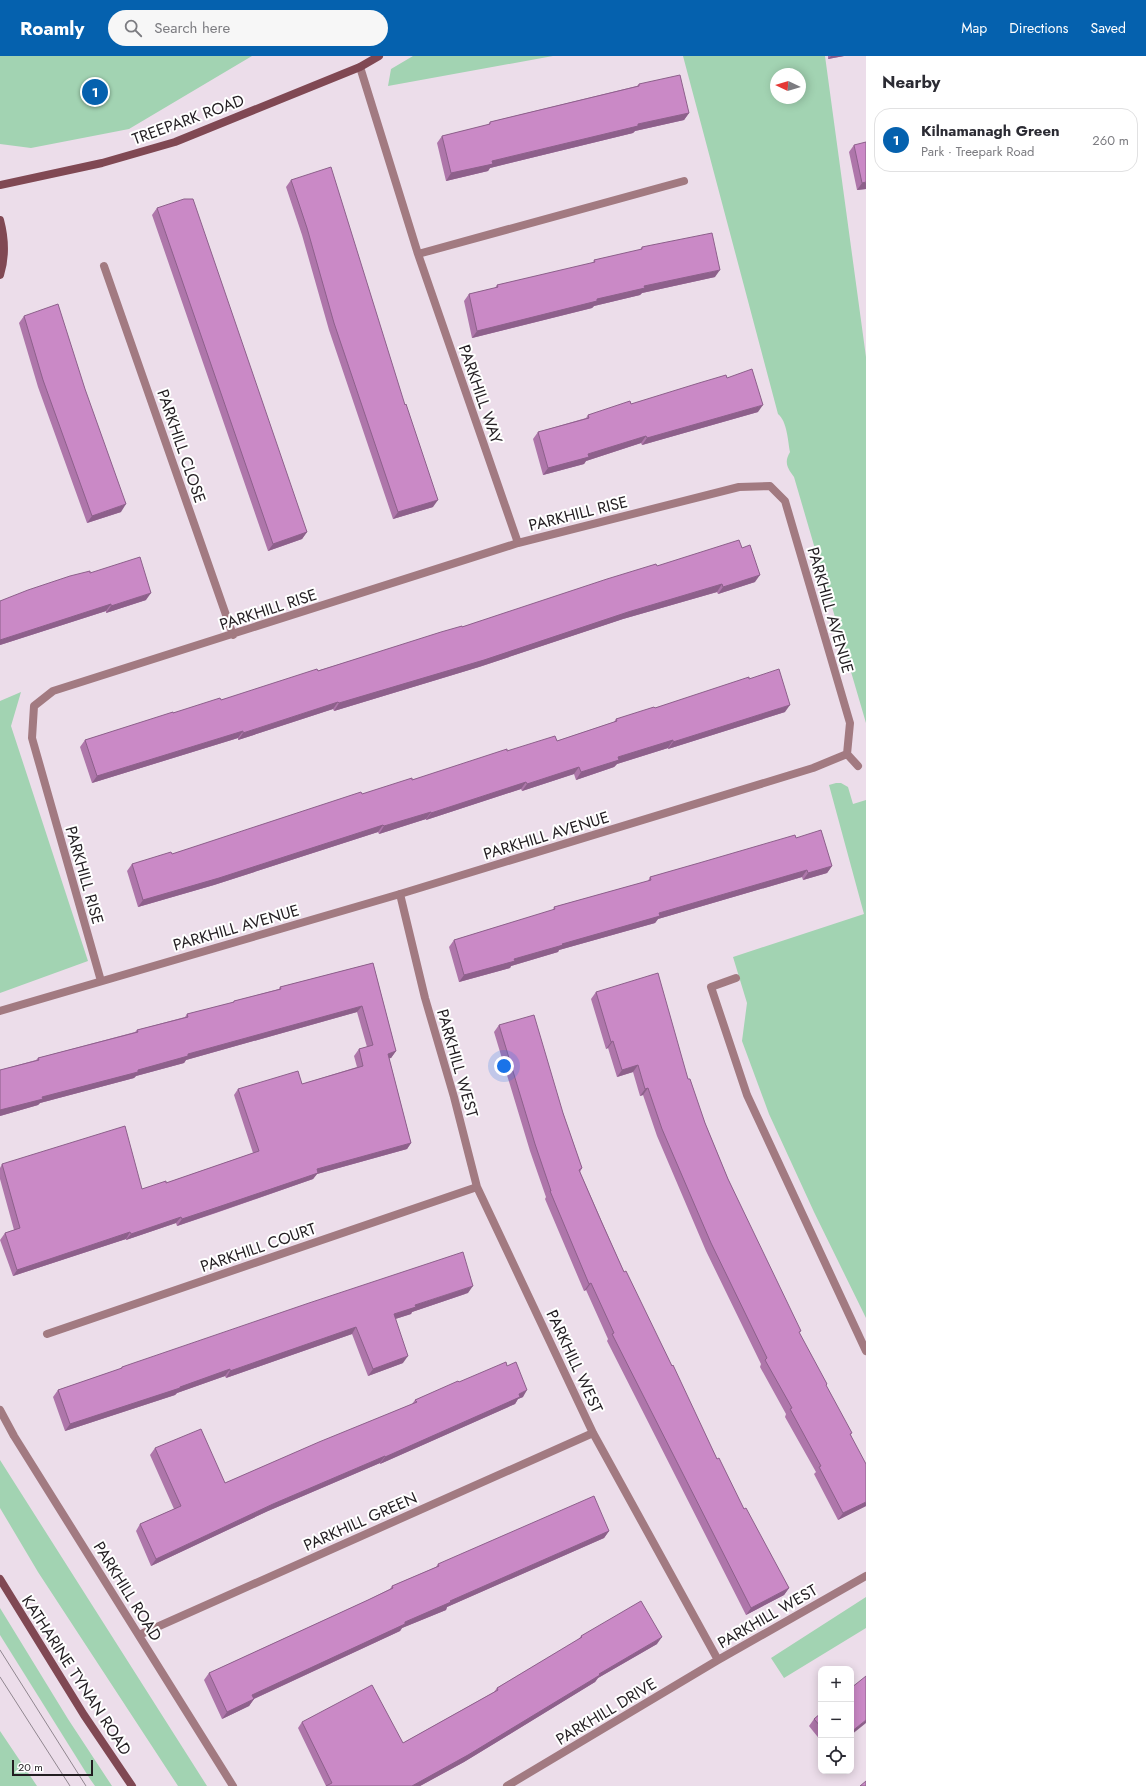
<!DOCTYPE html>
<meta charset="utf-8">
<style>
body{margin:0;font-family:Jost,sans-serif;background:#f7f7f7;color:#2b2b33}
.controls{position:absolute;right:12px;bottom:12px;display:grid;overflow:hidden;border-radius:8px;box-shadow:0 2px 10px #0003}
.controls button{width:36px;height:36px;display:grid;place-items:center;padding:0;border:0;border-bottom:1px solid #e1e1e2;background:#fff;color:#2b2b33;font:20px sans-serif}
.compass{position:absolute;left:770px;top:12px;width:36px;height:36px;border-radius:50%;background:#fff;box-shadow:0 2px 10px #0003;rotate:274deg}
.scale{position:absolute;left:12px;bottom:10px;width:81px;box-sizing:border-box;padding-left:4px;border:2px solid #221d21;border-top:0;font-size:11px;line-height:14px;white-space:nowrap;color:#221d21;-webkit-text-stroke:3px #fff;paint-order:stroke}
.you{position:absolute;left:504px;top:1010px;width:14px;height:14px;margin:-10px;border:3px solid #fff;border-radius:50%;background:#1a73e8;box-shadow:0 0 0 6px #1a73e833}
.badge{display:grid;place-items:center;width:26px;height:26px;border-radius:50%;background:#0561ae;color:#fff;font-size:13px;font-weight:700}
.pin{position:absolute;translate:-50% -50%;border:2px solid #fff;box-shadow:0 1px 4px #0006}
.list{margin:0;padding:0;list-style:none}
h2{display:flex;justify-content:space-between;align-items:center;height:52px;margin:0;padding:0 16px;font-size:17px}
h2 small{font-size:13px;font-weight:400;color:#7c7c81}
.list li{display:grid;grid-template-columns:26px 1fr auto;gap:12px;align-items:center;box-sizing:border-box;height:64px;margin:0 8px 8px;padding:0 8px;border:1px solid #e1e1e2;border-radius:16px}
.list b{display:block;font-size:15px;white-space:nowrap}
.list p{margin:0;font-size:13px;white-space:nowrap;color:#7c7c81}
.list em{font-size:13px;font-style:normal;color:#7c7c81}
.icon{flex:none;width:22px;height:22px;fill:none;stroke:currentColor;stroke-width:2;stroke-linecap:round;stroke-linejoin:round}
.map{position:relative;flex:none;width:866px;height:1730px;overflow:hidden}
header{display:flex;align-items:center;gap:24px;box-sizing:border-box;height:56px;padding:0 20px;background:#0561ae;color:#fff}
header strong{font-size:19px}
nav{display:flex;gap:22px;margin-inline-start:auto;font-size:14px}
.search{width:280px;height:36px;background:#f7f7f7;display:flex;align-items:center;gap:10px;box-sizing:border-box;padding:0 14px;border-radius:22px;color:#7c7c81;font-size:15px}
main{display:flex}
aside{flex:1;background:#fff}
.map>svg:first-child{display:block}
</style>
<header>
<strong>Roamly</strong>
<div class="search"><svg class="icon" aria-label="search" viewBox="0 0 24 24"><circle cx="10" cy="10" r="6"/><path d="M15 15l6 6"/></svg>Search here</div>
<nav><a>Map</a><a>Directions</a><a>Saved</a></nav>
</header>
<main>
<div class="map">
<svg width="866" height="1730" viewBox="0 0 866 1730">
<rect width="100%" height="100%" fill="#ecddea"/>
<path fill="#a2d3b2" fill-rule="evenodd" d="M0 0H252L129 73 31 92 0 88Z
M413 0H553L388 30 391 13Z
M683 0H825L866 301V667L794 421C787 412 784 406 790 396 788 385 787 365 778 358ZM776 18H800V42H776Z
M21 636 11 670 88 905 0 937V645Z
M836 727H841L848 731 853 748 866 744V1262L814 1156 769 1058 742 985 747 947 733 901 864 858 829 729Z
M0 1404 207 1730H178L38 1516 0 1452Z
M866 1541V1572L784 1622 771 1602Z
M0 1552 68 1663 112 1730H95L90 1723 0 1579Z
M0 1675 37 1730H0Z"/>
<g fill="none" stroke-linecap="round" stroke-linejoin="round">
<path stroke="#a27a81" stroke-width="8" d="M360 11 418 198 518 487
M418 198 684 125
M104 210 233 579
M847 698 858 710
M400 838 425 942 454 1041 477 1131 593 1377 718 1604
M736 922 711 931 747 1039 866 1295
M0 955 400 838 813 712 847 698 850 667 785 445 770 430 739 431 518 487 53 635 34 650 32 682 101 925
M47 1278 477 1131
M0 1354 14 1380 233 1730
M139 1579 593 1377
M507 1730 718 1604 866 1520"/>
<path stroke="#804853" stroke-width="8" d="M0 129 102 107 175 86 360 11 379 0
M0 164C5 183 6 200 0 219
M0 1523 84 1659 132 1730"/>
<path stroke="#90868f" stroke-width="1" d="M0 1594 86 1730
M0 1621 70 1730"/>
</g>
<path fill="#ae76aa" d="M828 0H844L828 3Z
M639 28 689 57 684 64 635 75 633 77 490 112 488 115 446 125 437 87 442 80 488 69 490 66 637 30Z
M854 89 866 133 857 134 849 96Z
M291 124 433 451 393 463 329 274 302 179 286 131Z
M157 152 307 476 302 483 268 495 152 159Z
M642 191 715 221 642 237 640 239 594 250 592 252 472 282 464 245 469 238 495 232 497 229 593 207 594 204 640 194Z
M24 260 121 456 87 467 38 331 19 267Z
M727 322 758 356 642 389 641 387 586 405 584 408 543 419 533 383 538 376 586 362 588 359 631 348Z
M742 492 755 526 718 538 717 536 623 563 479 611 334 655 333 653 238 684V682L92 727 80 691 85 684 173 657 221 644 462 571 657 510Z
M90 517 146 544 106 557V555L0 589V545Z
M749 623 785 656 668 693V692L617 708 614 711 576 724 574 718 522 735 521 733 426 764V763L379 778 378 776 214 829 138 851 127 815 132 808 172 798 362 738 412 724 507 695 557 685 614 666 616 663 655 652Z
M796 782 832 810 827 817 803 824 802 821 658 863 655 867 559 894 558 896 511 910 510 912 459 926 449 891 454 884 553 854 554 851 648 825 650 821Z
M373 907 396 995 391 1002H389L411 1087 407 1093 317 1118 313 1123 216 1157 177 1170 176 1167 126 1184V1183L13 1220 0 1184 5 1177 14 1174 0 1123V1112L2 1108 142 1133 166 1127 253 1097 234 1039 238 1033 302 1028 357 1011 354 1000 359 993 367 991 357 956 186 1004 184 1007 136 1020 134 1022 40 1047 38 1049 0 1060V1014L36 1004 38 1002 135 976 137 974 185 961 187 958 232 947 234 945 279 933 280 931Z
M596 936 688 1023 705 1067 728 1123 799 1278 851 1379 866 1450 838 1464 814 1418 816 1416 785 1361 786 1358 760 1311 761 1308 706 1195 657 1080 643 1039 640 1040 633 1016 617 1021 608 992 606 993 591 943Z
M499 969 563 1057 582 1112 580 1116 624 1216 672 1310 717 1403 744 1453 789 1532 784 1539 746 1559 607 1285 608 1283 586 1234 584 1235 545 1143 546 1141 530 1095 494 976Z
M468 1237 412 1256 411 1258 395 1263 403 1307 368 1320 352 1278 226 1322 225 1320 177 1337 175 1339 65 1375 53 1341 58 1334 120 1313 122 1311Z
M459 1326 523 1341 518 1343 515 1348 380 1408V1407L268 1455 151 1510 136 1475 140 1468 174 1453 150 1399 155 1392 225 1427 412 1348 415 1344Z
M609 1475 604 1482 447 1551 446 1554 402 1572 400 1575 254 1643 249 1650 222 1663 204 1624 209 1617 368 1544 390 1533 392 1530 436 1511 438 1508Z
M581 1580 657 1588 598 1622 595 1626 464 1706 420 1730H326L298 1672 302 1666 403 1687 494 1636 497 1632 578 1584Z
M821 1657V1685L809 1670 814 1663Z"/>
<path fill="#8d608b" d="M831 0H844L828 3Z
M689 57 684 64 635 75 633 77 490 112 488 115 446 125 451 117 492 105 638 68Z
M866 126V133L857 134 862 127Z
M720 214 715 221 642 237 640 239 594 250 592 252 472 282 477 275 644 230Z
M763 349 758 356 642 389 647 382Z
M646 380 641 387 586 405 584 408 543 419 548 412 588 398Z
M438 444 433 451 393 463 398 456Z
M126 448 121 456 87 467 92 460Z
M307 476 302 483 268 495 273 488Z
M760 519 755 526 718 538 723 531Z
M722 528 717 536 623 563 479 611 334 655 339 647 628 556Z
M151 537 146 544 106 557 111 550Z
M111 548 106 555 0 589V584Z
M338 646 333 653 238 684 243 677Z
M790 649 785 656 668 693 673 686Z
M243 675 238 682 92 727 97 720Z
M673 684 668 692 617 708 614 711 576 724 581 716 618 701Z
M579 711 574 718 522 735 527 728Z
M526 726 521 733 426 764 431 757Z
M431 756 426 763 379 778 384 770Z
M383 769 378 776 214 829 138 851 143 844Z
M832 810 827 817 803 824 808 817Z
M807 814 802 821 658 863 655 867 559 894 558 896 511 910 510 912 459 926 464 919 659 857Z
M362 950 357 956 186 1004 184 1007 136 1020 134 1022 40 1047 38 1049 0 1060V1054L42 1041 188 998Z
M613 985 608 992 606 993 611 986Z
M396 995 391 1002 383 1004 388 998Z
M638 1009 633 1016 617 1021 622 1014Z
M648 1032 643 1039 640 1040 645 1033Z
M411 1087 407 1093 317 1118 313 1123 177 1170 182 1163 317 1113Z
M181 1161 176 1167 126 1184 131 1178Z
M130 1176 126 1183 13 1220 17 1214Z
M591 1227 586 1234 584 1235 589 1228Z
M473 1230 468 1237 412 1256 411 1258 389 1265 394 1258 415 1249Z
M356 1271 352 1278 226 1322 230 1315Z
M408 1300 403 1307 368 1320 373 1313Z
M230 1313 225 1320 177 1337 175 1339 65 1375 70 1368Z
M527 1334 523 1341 518 1343 515 1348 380 1408 385 1401Z
M385 1400 380 1407 268 1455 151 1510 156 1503 273 1448Z
M866 1446V1450L838 1464 843 1457Z
M609 1475 604 1482 447 1551 446 1554 402 1572 400 1575 247 1646 252 1639 450 1545Z
M789 1532 784 1539 746 1559 751 1552Z
M662 1581 657 1588 598 1622 595 1626 464 1706 420 1730H412L599 1618Z
M254 1643 249 1650 222 1663 227 1656Z
M866 1664V1667L851 1679V1676Z"/>
<path fill="#ca89c6" stroke="#8d608b" d="M680 19 689 57 638 68V70L492 105 493 108 451 117 442 80 490 68V66L639 30V28Z
M866 86V126L862 127 854 89Z
M331 111 405 349 406 348 438 444 398 456 334 267 307 172 291 124Z
M184 143H193L307 476 273 488 157 152Z
M712 177 720 214 644 230 645 232 597 243V245L477 275 469 238 498 231 497 229 595 206 594 204 642 193V191Z
M58 248 85 333 126 448 92 460 43 324 24 260Z
M752 313 763 349 647 382 646 380 588 398 589 401 548 412 538 376 589 362 588 359 630 345 631 348 699 327 726 319 727 322Z
M739 484 742 492 750 489 760 519 723 531 722 528 628 556 484 604 339 647 338 646 243 677V675L97 720 85 684 173 656V657L220 642 221 644 317 613 318 615 441 576 462 570V571L607 523 656 508 657 510Z
M140 501 151 537 111 550V548L0 584V545L28 534 70 520 90 515V517Z
M779 613 790 649 673 686V684L618 701 619 704 581 716 579 711 527 728 526 726 431 757V756L384 770 383 769 219 822 143 844 132 808 171 796 172 798 361 736 362 738 412 722V724L507 693V695L555 680 557 685 617 665 616 663 654 651 655 652 749 621V623Z
M821 774 832 810 808 817 807 814 659 857 660 860 562 888 563 889 514 903 515 905 464 919 454 884 555 853 554 851 651 824 650 821 699 807 795 779 796 782Z
M373 907 396 995 388 998 411 1087 317 1113 318 1117 221 1150 182 1163 181 1161 131 1178 130 1176 17 1214 5 1177 20 1172 2 1108 125 1070 142 1133 166 1125V1127L259 1095 238 1033 298 1015 302 1028 363 1010 359 993 373 989 362 950 188 998V1000L138 1014V1016L42 1041 43 1043 0 1054V1014L39 1004 38 1002 138 976 137 974 188 961 187 958 234 946V945L281 933 280 931Z
M658 917 688 1023H690L705 1067 728 1123 801 1275 799 1276 827 1328 826 1329 852 1377 850 1378 866 1408V1446L843 1457 819 1411 821 1410 790 1353 792 1352 765 1304 767 1302 711 1187 662 1073 648 1032 645 1033 638 1009 622 1014 613 985 611 986 596 936Z
M534 959 563 1057 582 1112 579 1114 602 1167 624 1216 626 1215 672 1310 673 1309 717 1403 719 1402 744 1453 746 1452 789 1532 751 1552 612 1278 614 1277 591 1227 589 1228 550 1135H551L535 1088 499 969Z
M463 1196 473 1230 415 1249 416 1251 394 1258 408 1300 373 1313 356 1271 230 1315V1313L180 1331V1332L70 1368 58 1334 122 1312V1311L309 1247Z
M506 1306 507 1310 516 1306 527 1334 519 1338 520 1341 385 1401V1400L273 1448 156 1503 140 1468 181 1450 155 1392 201 1373 225 1427 319 1386 417 1346 415 1344 458 1325 459 1326Z
M594 1440 609 1475 450 1545 451 1546 405 1566V1568L252 1639 254 1643 227 1656 209 1617 368 1544 393 1532 392 1530 439 1510 438 1508Z
M641 1545 662 1581 599 1618 600 1619 468 1699 412 1730H326L332 1727 302 1666 372 1629 403 1687 498 1634 497 1632 582 1581 581 1580Z
M866 1620V1664L851 1676V1632Z
M821 1657V1671L814 1663Z
M866 1725V1730H860Z"/>
<g text-anchor="middle" stroke-width="4" stroke-linejoin="round" paint-order="stroke">
<g font-size="16" fill="#221d21" stroke="#fff">
<text transform="translate(188 63) rotate(-20)" y="6">TREEPARK ROAD</text>
<text transform="translate(481 338) rotate(71)" y="6">PARKHILL WAY</text>
<text transform="translate(182 390) rotate(71)" y="6">PARKHILL CLOSE</text>
<text transform="translate(578 457) rotate(-14)" y="6">PARKHILL RISE</text>
<text transform="translate(268 553) rotate(-18)" y="6">PARKHILL RISE</text>
<text transform="translate(831 554) rotate(74)" y="6">PARKHILL AVENUE</text>
<text transform="translate(546 779) rotate(-17)" y="6">PARKHILL AVENUE</text>
<text transform="translate(85 819) rotate(74)" y="6">PARKHILL RISE</text>
<text transform="translate(236 871) rotate(-16)" y="6">PARKHILL AVENUE</text>
<text transform="translate(458 1007) rotate(74)" y="6">PARKHILL WEST</text>
<text transform="translate(258 1191) rotate(-19)" y="6">PARKHILL COURT</text>
<text transform="translate(575 1305) rotate(65)" y="6">PARKHILL WEST</text>
<text transform="translate(360 1465) rotate(-24)" y="6">PARKHILL GREEN</text>
<text transform="translate(128 1535) rotate(58)" y="6">PARKHILL ROAD</text>
<text transform="translate(767 1560) rotate(-30)" y="6">PARKHILL WEST</text>
<text transform="translate(77 1619) rotate(57)" y="6">KATHARINE TYNAN ROAD</text>
<text transform="translate(606 1655) rotate(-31)" y="6">PARKHILL DRIVE</text>
</g>
</g>
</svg>
<div class="controls">
<button>+</button>
<button>−</button>
<button><svg class="icon" aria-label="locate" viewBox="0 0 24 24"><circle cx="12" cy="12" r="6"/><path d="M12 2v4M12 18v4M2 12h4M18 12h4"/></svg></button>
</div>
<svg class="compass" viewBox="-18 -18 36 36"><path d="M0-13l5 13h-10z" fill="#e53935"/><path d="M0 13l5-13h-10z" fill="#7c7c81"/></svg>
<div class="scale">20 m</div>
<div class="you"></div>
<div class="pin badge" style="left:95px;top:36px">1</div>
</div>
<aside>
<h2>Nearby<small></small></h2>
<ul class="list">
<li><span class="badge">1</span><div><b>Kilnamanagh Green</b><p>Park · Treepark Road</p></div><em>260 m</em></li>
</ul>
</aside>
</main>
